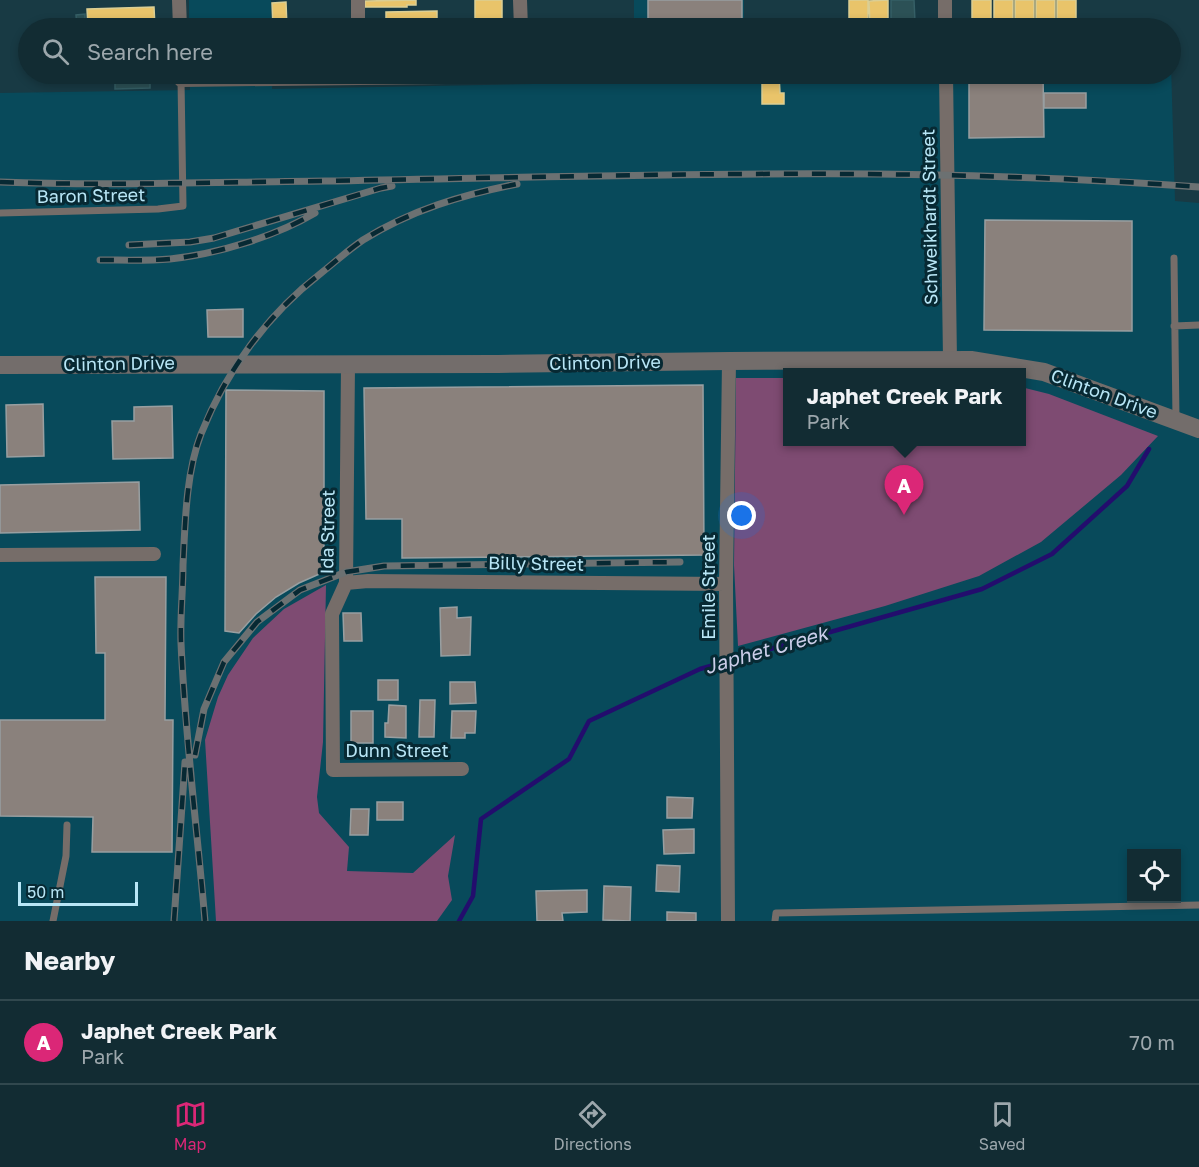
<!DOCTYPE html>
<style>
body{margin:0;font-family:"Golos Text",sans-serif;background:#1f383f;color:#f1f3f6}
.controls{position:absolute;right:18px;bottom:18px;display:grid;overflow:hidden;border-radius:0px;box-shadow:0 3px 9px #0003}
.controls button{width:54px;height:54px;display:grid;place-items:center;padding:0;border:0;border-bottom:2px solid #31484e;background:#122c33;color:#f1f3f6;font:30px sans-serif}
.scale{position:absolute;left:18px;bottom:15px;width:120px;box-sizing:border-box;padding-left:6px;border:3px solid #b8e6f6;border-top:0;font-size:16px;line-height:21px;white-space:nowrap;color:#b8e6f6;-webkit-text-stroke:4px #072933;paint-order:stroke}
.you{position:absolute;left:742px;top:516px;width:21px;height:21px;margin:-15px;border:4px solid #fff;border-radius:50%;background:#1a73e8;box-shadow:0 0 0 9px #1a73e833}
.badge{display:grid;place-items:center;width:39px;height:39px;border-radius:50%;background:#db2777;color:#fff;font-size:20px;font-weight:700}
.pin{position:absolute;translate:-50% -50px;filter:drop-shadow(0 2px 3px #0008)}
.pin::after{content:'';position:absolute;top:32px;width:21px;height:18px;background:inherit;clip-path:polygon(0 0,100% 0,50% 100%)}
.popup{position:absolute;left:783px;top:368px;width:243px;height:78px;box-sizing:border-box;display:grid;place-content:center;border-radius:0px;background:#122c33;filter:drop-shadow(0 2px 4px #0005);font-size:20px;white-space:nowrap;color:#9ca7ac}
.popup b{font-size:22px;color:#f1f3f6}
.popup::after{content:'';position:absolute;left:50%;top:100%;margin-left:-12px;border:12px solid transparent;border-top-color:#122c33}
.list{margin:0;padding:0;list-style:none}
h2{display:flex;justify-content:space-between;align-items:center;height:78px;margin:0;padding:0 24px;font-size:26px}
h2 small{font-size:20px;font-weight:400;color:#9ca7ac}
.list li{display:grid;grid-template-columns:39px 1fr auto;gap:18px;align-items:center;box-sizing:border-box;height:84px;padding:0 24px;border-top:2px solid #31484e}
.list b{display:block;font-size:22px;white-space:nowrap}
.list p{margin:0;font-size:20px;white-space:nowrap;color:#9ca7ac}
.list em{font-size:20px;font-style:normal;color:#9ca7ac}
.icon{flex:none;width:33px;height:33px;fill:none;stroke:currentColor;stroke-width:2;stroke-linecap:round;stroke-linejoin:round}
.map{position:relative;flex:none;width:1199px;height:921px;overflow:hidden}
.search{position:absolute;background:#122c33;box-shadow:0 3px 9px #0003;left:18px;right:18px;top:18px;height:66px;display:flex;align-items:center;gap:15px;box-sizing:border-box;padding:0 21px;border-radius:33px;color:#9ca7ac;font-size:22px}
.sheet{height:162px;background:#122c33}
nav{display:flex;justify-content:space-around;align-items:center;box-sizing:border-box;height:84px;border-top:2px solid #31484e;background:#122c33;font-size:16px;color:#9ca7ac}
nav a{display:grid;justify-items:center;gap:3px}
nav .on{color:#db2777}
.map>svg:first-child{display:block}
</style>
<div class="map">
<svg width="1199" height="921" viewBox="0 0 1199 921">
<rect width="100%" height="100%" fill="#183a44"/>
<path fill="#084a5b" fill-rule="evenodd" d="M189 0H271L272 28H189Z
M634 0H744V28H634Z
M1171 64 1175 201 1199 203V921H0V93L190 90V74H272V89L635 82V74H1170ZM787 372H1021V442H787ZM1132 854H1176V898H1132Z"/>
<path fill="#7e4b72" d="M736 378H787V442H1021V387L1049 394 1158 436 1121 475 1041 542 979 576 885 606 738 646 734 565Z
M326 585 323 742 317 797 319 813 349 847 347 871 413 873 455 835 448 876 452 900 437 921H216L205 740 218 697 228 675 253 638 284 609Z"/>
<path fill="#e9c46a" stroke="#dace94" stroke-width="1.5" d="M416 0V5H407V7H365V1Z
M475 0H502V24H475Z
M849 0H868V24H849Z
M888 0V25H870L869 1Z
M972 0H991V20H972Z
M994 0H1013V20H994Z
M1015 0H1034V19H1015Z
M1036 0H1055V19H1036Z
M1057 0H1076V19H1057Z
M286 2 287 28H273L272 3Z
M154 7 155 28H88L87 9Z
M437 11V28H375L386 27V12Z
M762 74H779L780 93H784V104H762Z"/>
<path fill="#8a817c" stroke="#989fa1" stroke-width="1.5" d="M648 0H742V28H648Z
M969 74H1043L1044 137 969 138Z
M1044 93H1086V108H1044Z
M985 220 1132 221V331L984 330Z
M243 309V337H208L207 310Z
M703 385 704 555 402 558V519H366L364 388Z
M226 390 324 391V572L299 583 276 597 256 614 239 633 225 631Z
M43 404 44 456 7 457 6 405Z
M172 406 173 458 113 459 112 421H134V407Z
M139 482 140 530 0 533V485Z
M95 577H166L165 720H173L172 852H92L93 817 0 816V720H105V653H96Z
M457 607V618L471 617 470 655 441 656 440 608Z
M343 613H361L362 641H344Z
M378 680H398V700H378Z
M450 682H475L476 703 450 704Z
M420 700H435L434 737H419Z
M389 705 406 706V738L385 737V723H388Z
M351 711H373V743H351Z
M452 711H476L475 733H465V738H451Z
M667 797 693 798 692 818H667Z
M377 802H403V820H377Z
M351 809H369L368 835H350Z
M694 829V853L664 854 663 830Z
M657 865 680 866 679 892 656 891Z
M604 886 631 887 630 921 603 920Z
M587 890V912L562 913 563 921H537L536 891Z
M667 912 696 913V921H667Z"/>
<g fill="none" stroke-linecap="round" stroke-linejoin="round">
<path stroke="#230d6d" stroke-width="4.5" d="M459 921 473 896 481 819 569 759 589 721 700 669 982 589 1052 554 1127 486 1149 449"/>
</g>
<path fill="#2c5156" stroke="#355f66" stroke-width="1.5" d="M891 0H914L915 22 891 23Z
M85 14V28H77L76 15Z
M115 74H150V88L115 89Z"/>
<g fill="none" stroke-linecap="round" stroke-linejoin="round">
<path stroke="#766d69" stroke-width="7" d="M0 213 158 209 183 206 181 80
M1174 258 1176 420
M1174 326 1199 325
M53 921 66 856 67 825
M775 921 776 913 1199 905"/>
<path stroke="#766d69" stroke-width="14" d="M179 0 180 28
M358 0V28
M520 0 521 28
M945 0V28
M181 74V80L522 76V74
M946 74 950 360
M348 364 346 583 332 614 333 770 462 769
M0 555 154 554
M346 583 368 581 726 584
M728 921 726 584 729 361"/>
<path stroke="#736d6b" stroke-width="18" d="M0 365 498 364 729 361 971 360 1044 372 1199 429"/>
<g stroke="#6c7172" stroke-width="7">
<path id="rail" d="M0 182C108 186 217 182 325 181 617 176 908 165 1199 187
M129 245 190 242 214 238 381 188 392 186
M100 260C123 260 147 261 170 259 217 254 274 237 315 213
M195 755 204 709 224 662 257 622 300 590 346 572 384 566 680 562
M174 921 185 762
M205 921C197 828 185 735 181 643 180 617 183 590 183 565 185 524 186 472 201 434 226 371 267 315 320 274 334 263 348 250 363 240 411 210 462 195 517 184"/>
</g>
<use href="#rail" stroke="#072933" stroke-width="4.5" stroke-dasharray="14" stroke-linecap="butt"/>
</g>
<g text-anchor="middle" stroke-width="6" stroke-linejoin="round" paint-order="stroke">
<g font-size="18" fill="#b8e6f6" stroke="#072933">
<text transform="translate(91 196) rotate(-1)" y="6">Baron Street</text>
<text transform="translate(930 217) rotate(-91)" y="6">Schweikhardt Street</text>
<text transform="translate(605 363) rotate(-1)" y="6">Clinton Drive</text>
<text transform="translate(119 364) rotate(-1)" y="6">Clinton Drive</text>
<text transform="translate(1104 394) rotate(20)" y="6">Clinton Drive</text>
<text transform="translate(328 532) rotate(-89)" y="6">Ida Street</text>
<text transform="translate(536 564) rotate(1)" y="6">Billy Street</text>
<text transform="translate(709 587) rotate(-90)" y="6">Emile Street</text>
<text x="397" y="757">Dunn Street</text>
</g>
<g font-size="20" font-style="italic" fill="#cbcee9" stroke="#072933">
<text transform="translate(766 650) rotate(-16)" y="7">Japhet Creek</text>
</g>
</g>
</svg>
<div class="controls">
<button><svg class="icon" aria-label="locate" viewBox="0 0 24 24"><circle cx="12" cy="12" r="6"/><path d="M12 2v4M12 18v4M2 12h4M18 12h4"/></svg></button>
</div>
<div class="scale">50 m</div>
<div class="you"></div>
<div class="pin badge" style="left:904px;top:515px">A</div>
<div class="popup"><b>Japhet Creek Park</b>Park</div>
<div class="search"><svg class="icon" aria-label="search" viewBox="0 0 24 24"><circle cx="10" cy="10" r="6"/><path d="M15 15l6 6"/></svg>Search here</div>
</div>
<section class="sheet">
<h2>Nearby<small></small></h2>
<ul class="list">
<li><span class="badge">A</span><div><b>Japhet Creek Park</b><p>Park</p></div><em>70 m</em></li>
</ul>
</section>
<nav>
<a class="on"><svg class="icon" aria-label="map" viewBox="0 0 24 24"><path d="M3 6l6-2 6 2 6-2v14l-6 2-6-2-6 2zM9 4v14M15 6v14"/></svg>Map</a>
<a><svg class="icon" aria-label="directions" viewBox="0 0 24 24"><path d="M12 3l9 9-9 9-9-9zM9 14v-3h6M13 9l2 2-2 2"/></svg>Directions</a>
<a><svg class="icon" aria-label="saved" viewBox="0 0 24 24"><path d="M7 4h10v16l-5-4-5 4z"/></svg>Saved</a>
</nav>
